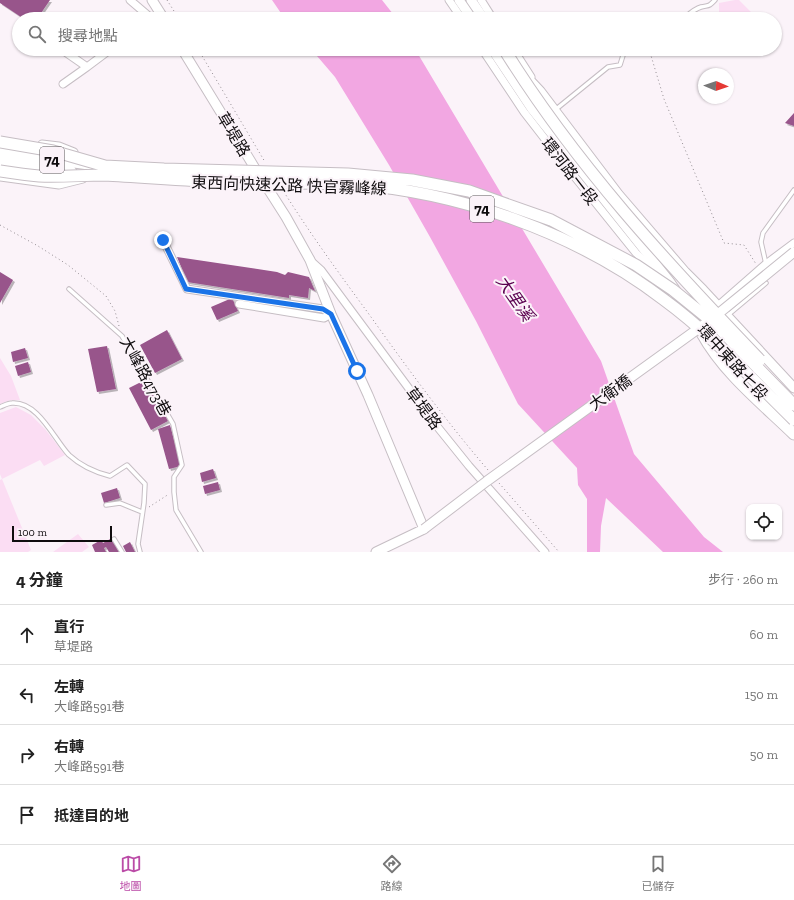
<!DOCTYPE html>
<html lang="zh-TW">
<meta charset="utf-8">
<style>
body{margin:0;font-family:"Zilla Slab","Noto Sans TC",serif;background:#f6f6f6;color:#222}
.controls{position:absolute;right:12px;bottom:12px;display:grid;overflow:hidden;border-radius:8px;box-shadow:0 1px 3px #0004}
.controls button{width:36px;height:36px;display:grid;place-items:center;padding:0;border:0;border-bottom:1px solid #e0e0e0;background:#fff;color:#222;font:20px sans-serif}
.compass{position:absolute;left:698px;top:68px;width:36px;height:36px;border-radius:50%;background:#fff;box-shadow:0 1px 3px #0004;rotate:92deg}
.scale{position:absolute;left:12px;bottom:10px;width:100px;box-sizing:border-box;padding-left:4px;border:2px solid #0f0c0e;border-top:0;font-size:11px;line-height:14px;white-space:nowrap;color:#0f0c0e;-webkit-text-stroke:3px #fbf3f9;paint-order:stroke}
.stop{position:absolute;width:12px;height:12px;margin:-9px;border:3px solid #1a73e8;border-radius:50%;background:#fff}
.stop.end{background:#1a73e8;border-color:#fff;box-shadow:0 1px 4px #0008}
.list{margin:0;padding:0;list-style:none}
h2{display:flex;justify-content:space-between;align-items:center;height:52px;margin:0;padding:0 16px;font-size:17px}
h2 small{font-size:13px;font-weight:400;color:#767676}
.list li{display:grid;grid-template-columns:26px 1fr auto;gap:12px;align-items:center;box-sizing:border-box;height:60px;padding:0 16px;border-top:1px solid #e0e0e0}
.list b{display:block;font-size:15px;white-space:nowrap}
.list p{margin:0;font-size:13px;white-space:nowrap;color:#767676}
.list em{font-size:13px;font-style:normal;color:#767676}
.icon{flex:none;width:22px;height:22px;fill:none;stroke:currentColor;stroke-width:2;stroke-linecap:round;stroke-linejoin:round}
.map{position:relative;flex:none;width:794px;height:552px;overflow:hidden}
.search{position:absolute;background:#fff;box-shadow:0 1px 3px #0004;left:12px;right:12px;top:12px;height:44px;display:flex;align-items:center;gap:10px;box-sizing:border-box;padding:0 14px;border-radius:22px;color:#767676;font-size:15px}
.sheet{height:292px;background:#fff}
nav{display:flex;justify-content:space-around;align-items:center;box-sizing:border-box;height:56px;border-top:1px solid #e0e0e0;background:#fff;font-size:11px;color:#767676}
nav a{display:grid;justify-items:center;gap:2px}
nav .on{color:#bb4ba7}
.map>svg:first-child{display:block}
</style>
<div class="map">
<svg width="794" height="552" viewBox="0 0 794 552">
<defs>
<filter id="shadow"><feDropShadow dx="2" dy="2" stdDeviation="0" flood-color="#0004"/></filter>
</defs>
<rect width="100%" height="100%" fill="#fbf3f9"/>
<path fill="#fbddf3" d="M735 0H739L752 13 745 19H719V3Z
M0 358 11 376 20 400H10L0 404Z
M16 407 31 415 45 429 65 455 44 466 40 460 2 479 31 550 28 552H0V480L2 479 0 474V413Z
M78 534 89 547 82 552H53Z"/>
<path fill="#f2a7e2" d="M272 0H382L397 19H285Z
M311 49H415L601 361 634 454 704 537 723 552H663L606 498 601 526 600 552H587V499L578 485 577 468 518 404 476 321 430 237 389 165 335 77Z"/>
<path fill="#98548b" filter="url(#shadow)" d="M0 0H50L37 19H24L0 3Z
M794 113V126L785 123Z
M177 257 277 272 285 275 288 272 309 277 315 291 309 288 308 298 289 295V298L187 282Z
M0 272 13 280 0 303Z
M232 298 238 311 217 320 211 307Z
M167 330 182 359 155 373 140 345Z
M107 346 116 389 97 392 88 349Z
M25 348 28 358 13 362 11 352Z
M28 362 31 372 18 376 15 366Z
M147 379 168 421 151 430 129 388Z
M170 425 181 466 169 469 158 429Z
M213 469 216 478 202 482 200 473Z
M218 482 220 490 205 494 203 486Z
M117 488 120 498 104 503 101 493Z
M112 538 119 552H109L106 547 104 548 106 552H95L92 545 101 540 103 543Z
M130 542 135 552H126L123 546Z"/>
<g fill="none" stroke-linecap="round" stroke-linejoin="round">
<g stroke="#c6bec4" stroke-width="5.5">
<path id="service" d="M683 19C688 15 694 9 701 7 710 5 708 7 715 0
M555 110 608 67 620 65 625 49
M766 264 761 242 763 233 794 190
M69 289 122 336 173 424 182 465 174 477V492L176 510 201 552
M728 315 766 283
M0 407C3 406 8 403 12 403 38 401 54 439 69 455 81 466 94 472 110 476L127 465 145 484 144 503 138 544 140 552
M106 505 120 503 142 512
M114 539 122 552"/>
</g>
<g stroke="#c6bec4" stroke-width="9">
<path id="minor" d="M130 0 151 18
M449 0 462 19
M481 0 493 19
M61 49 87 67 111 49
M482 49 524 112 562 161 636 253 653 269 663 277
M513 49 531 77
M63 84 87 67
M42 144 59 146 74 152
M0 177 59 185 83 179
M163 240 187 289 323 309 331 314
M311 261 321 270 436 425 469 466 545 552
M239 304 324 318 331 314
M718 306 766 264 794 243"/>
</g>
<g stroke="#c6bec4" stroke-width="11">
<path id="tertiary" d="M152 0 164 19
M459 0 472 19
M471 0 484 19
M182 49 256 170 286 217 310 260 331 314 368 395 424 529 376 552
M492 49 532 109 670 282 697 322
M524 74 540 91 618 194 685 272 703 290 794 388
M783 402 794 412"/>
</g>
<g stroke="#c6bec4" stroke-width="13">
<path id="trunk" d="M0 152 89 164
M0 162 71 172
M702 333C724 373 762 403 794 434"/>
</g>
<path stroke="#938d92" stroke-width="1" stroke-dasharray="1 3" stroke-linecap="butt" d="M167 0 179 19
M198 49 265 162
M649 49 664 99 724 243 744 245 756 264
M284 192C311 235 341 276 371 317 408 369 446 421 488 470
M0 225 38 246 68 265 106 296 115 311 119 326
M499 483 559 552
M149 507 169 494"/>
<use href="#service" stroke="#fff" stroke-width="3.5"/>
<use href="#minor" stroke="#fff" stroke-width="7"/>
<use href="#tertiary" stroke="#fff" stroke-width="9"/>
<use href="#trunk" stroke="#fff" stroke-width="11"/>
<g stroke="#c6bec4" stroke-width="11" stroke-linecap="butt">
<path id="tertiary-bridge" d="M424 529 487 481 713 318 794 252"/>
</g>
<g stroke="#c6bec4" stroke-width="13" stroke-linecap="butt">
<path id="trunk-bridge" d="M504 49C575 164 667 263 760 360
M0 142 53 151 105 166 164 169 348 174 412 180 469 191 551 220 636 265 673 290 715 324 794 405
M0 171C13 173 26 175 39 176 61 177 83 175 104 175 145 177 185 181 226 182 267 184 308 182 348 184 458 191 575 232 663 299 711 334 752 379 794 420"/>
</g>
<use href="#tertiary-bridge" stroke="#fff" stroke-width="9"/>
<use href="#trunk-bridge" stroke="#fff" stroke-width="11"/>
</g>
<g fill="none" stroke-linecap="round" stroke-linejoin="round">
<path stroke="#1a73e8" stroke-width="5" d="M163 240 186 289 323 309 331 314 357 371"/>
</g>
<g text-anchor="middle" stroke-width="4" stroke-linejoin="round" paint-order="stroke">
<g fill="#fbf3f9" stroke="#565154" stroke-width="1">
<rect x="40" y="147" width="24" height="26" rx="3"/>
<rect x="470" y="196" width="24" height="26" rx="3"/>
</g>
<g font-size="15" font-weight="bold" fill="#0f0c0e">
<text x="52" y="165">74</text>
<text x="482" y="214">74</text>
</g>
<g font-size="16" fill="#0f0c0e" stroke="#fbf3f9">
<text transform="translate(234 134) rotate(59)" y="6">草堤路</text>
<text transform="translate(570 171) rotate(52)" y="6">環河路一段</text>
<text transform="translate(289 185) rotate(2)" y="6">東西向快速公路 快官霧峰線</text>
<text transform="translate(733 362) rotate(48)" y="6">環中東路七段</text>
<text transform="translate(146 376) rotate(61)" y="6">大峰路473巷</text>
<text transform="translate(610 392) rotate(-36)" y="6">大衛橋</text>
<text transform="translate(424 408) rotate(53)" y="6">草堤路</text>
</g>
<g font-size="17" font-style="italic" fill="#5a004f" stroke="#fbf3f9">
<text transform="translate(515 298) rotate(55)" y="6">大里溪</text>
</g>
</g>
</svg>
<div class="controls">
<button><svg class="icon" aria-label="locate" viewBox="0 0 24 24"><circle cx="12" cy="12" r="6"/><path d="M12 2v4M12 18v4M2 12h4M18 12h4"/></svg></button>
</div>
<svg class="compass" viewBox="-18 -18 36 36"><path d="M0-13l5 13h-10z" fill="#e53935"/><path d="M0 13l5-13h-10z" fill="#767676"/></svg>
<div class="scale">100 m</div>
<div class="stop" style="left:357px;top:371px"></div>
<div class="stop end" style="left:163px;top:240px"></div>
<div class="search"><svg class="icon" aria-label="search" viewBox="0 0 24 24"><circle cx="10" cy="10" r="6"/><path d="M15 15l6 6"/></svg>搜尋地點</div>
</div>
<section class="sheet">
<h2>4 分鐘<small>步行 · 260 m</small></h2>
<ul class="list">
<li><svg class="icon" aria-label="ahead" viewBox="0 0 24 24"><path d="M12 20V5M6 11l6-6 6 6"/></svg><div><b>直行</b><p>草堤路</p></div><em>60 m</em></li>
<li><svg class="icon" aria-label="left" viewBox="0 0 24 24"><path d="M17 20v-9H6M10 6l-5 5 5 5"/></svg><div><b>左轉</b><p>大峰路591巷</p></div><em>150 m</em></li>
<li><svg class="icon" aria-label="right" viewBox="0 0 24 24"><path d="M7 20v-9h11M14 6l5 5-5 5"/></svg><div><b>右轉</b><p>大峰路591巷</p></div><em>50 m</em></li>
<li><svg class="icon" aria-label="arrive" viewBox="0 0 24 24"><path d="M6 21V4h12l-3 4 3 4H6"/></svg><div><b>抵達目的地</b></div></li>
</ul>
</section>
<nav>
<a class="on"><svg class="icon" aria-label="map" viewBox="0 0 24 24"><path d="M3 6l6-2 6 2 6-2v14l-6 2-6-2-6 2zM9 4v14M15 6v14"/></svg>地圖</a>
<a><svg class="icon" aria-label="directions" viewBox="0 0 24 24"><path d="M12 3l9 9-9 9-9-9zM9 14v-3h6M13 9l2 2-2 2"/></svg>路線</a>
<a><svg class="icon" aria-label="saved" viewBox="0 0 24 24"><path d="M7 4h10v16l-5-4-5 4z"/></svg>已儲存</a>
</nav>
